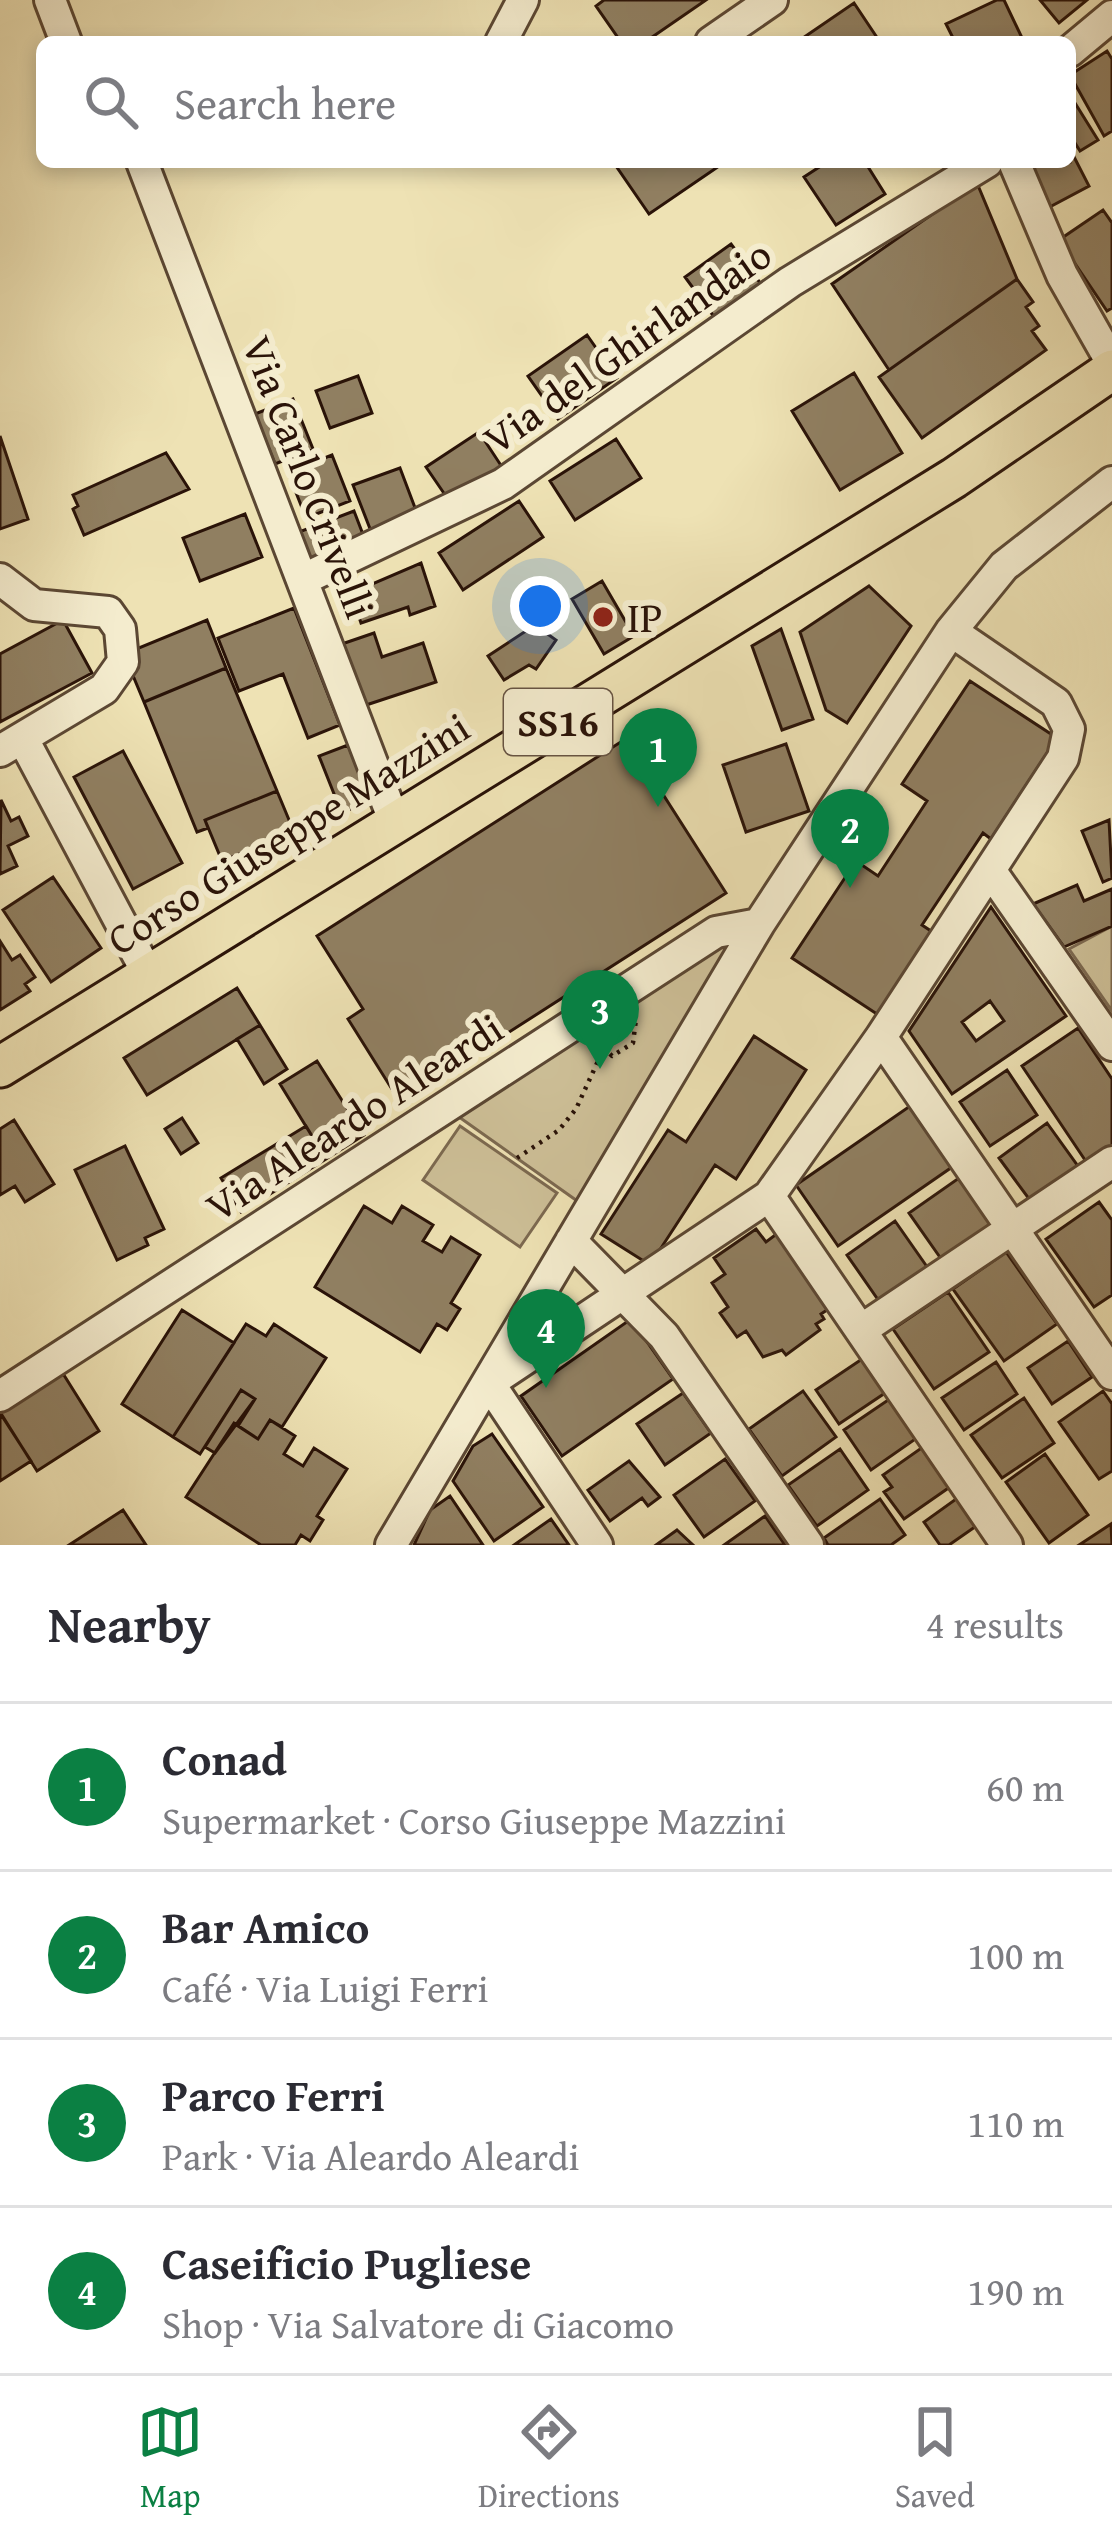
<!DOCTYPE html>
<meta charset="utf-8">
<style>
body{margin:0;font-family:"Gentium Book Plus",serif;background:#f7f7f7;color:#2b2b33}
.you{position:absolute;left:540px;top:606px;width:42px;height:42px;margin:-30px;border:9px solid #fff;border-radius:50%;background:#1a73e8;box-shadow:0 0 0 18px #1a73e833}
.badge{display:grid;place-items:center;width:78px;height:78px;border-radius:50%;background:#0b8043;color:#fff;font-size:39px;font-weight:700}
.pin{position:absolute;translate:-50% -99px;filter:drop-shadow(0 3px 6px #0008)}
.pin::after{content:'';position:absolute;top:63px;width:42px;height:36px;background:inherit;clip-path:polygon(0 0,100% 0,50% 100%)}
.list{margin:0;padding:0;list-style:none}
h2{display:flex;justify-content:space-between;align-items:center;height:156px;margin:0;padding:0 48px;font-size:51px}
h2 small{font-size:39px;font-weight:400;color:#7c7c81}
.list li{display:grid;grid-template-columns:78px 1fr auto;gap:36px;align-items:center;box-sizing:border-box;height:168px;padding:0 48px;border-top:3px solid #e1e1e2}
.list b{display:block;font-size:45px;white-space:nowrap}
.list p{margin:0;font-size:39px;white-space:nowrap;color:#7c7c81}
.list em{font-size:39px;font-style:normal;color:#7c7c81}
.icon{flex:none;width:66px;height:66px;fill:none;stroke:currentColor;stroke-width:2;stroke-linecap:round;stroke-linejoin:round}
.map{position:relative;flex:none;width:1112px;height:1545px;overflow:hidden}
.search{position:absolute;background:#fff;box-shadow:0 6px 18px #0003;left:36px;right:36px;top:36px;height:132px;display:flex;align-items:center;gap:30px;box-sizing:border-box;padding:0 42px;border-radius:18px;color:#7c7c81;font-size:45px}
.sheet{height:828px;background:#fff}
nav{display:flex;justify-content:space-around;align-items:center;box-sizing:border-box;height:168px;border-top:3px solid #e1e1e2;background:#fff;font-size:33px;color:#7c7c81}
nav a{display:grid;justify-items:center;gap:6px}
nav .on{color:#0b8043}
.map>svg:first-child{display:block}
</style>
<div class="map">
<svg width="1112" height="1545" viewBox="0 0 1112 1545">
<rect width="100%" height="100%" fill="#eee2b4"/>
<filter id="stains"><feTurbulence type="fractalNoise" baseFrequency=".00167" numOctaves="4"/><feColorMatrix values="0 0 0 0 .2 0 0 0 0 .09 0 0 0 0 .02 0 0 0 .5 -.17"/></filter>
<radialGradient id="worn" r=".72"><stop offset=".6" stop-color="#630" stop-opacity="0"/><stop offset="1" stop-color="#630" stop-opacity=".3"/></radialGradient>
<path fill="#cdbf97" stroke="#7c6950" stroke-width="3" d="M759 924 590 1210 459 1117 704 941Z
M1112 926V1011L1069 949Z
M460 1126 557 1193 520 1247 423 1180Z"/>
<path fill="#907f61" stroke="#2a1308" stroke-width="3" fill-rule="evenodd" d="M604 0H706L645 42H621L596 6Z
M997 0H1004L1024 42H955L946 24Z
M1040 0H1087L1059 23Z
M854 3 880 42H797Z
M1107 51 1112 59V131L1104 136 1070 75Z
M1070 95 1098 140 1080 151 1070 135Z
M1070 149 1089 186 1044 210 1024 172 1042 162H1070Z
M623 162H725L649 214 616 166Z
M827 162H865L885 194 836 225 804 177Z
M977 183 1017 279 889 370 832 284Z
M1103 210 1112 223V308L1107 311 1059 240Z
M731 244 764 288 717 321 685 277Z
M1017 279 1033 302 1026 307 1039 326 1032 331 1046 350 922 438 879 377Z
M587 335 617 378 558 419 528 376Z
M854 373 902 453 840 490 792 411Z
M358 376 372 413 330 428 316 391Z
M293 399 313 449 275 464 255 414Z
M479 432 504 470 452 505 426 467Z
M0 436 28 519 0 529Z
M616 439 641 478 575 520 550 481Z
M166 453 189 489 84 535 73 509 78 506 73 495Z
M332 455 350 501 306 518 288 472Z
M400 468 420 521 374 539 353 485Z
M519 501 543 537 463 590 439 553Z
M354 511 367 545 304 569 291 535Z
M245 514 262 557 200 581 183 538Z
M421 563 435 606 410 615 408 607 361 623 351 593Z
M602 581 634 636 604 654 572 599Z
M869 586 911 626 847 723 826 710 800 632Z
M294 608 340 725 308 738 283 674 239 691 218 638Z
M63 620 92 673 0 722V654Z
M207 620 226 668 144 702 124 654Z
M535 625 556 640 536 669 529 665 504 680 488 656Z
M781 629 813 719 782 730 752 646Z
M374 633 382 657 423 643 436 682 357 708 336 646Z
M226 668 277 791 205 820 208 828 197 832 144 702Z
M970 681 1057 738 991 839 983 833 922 925 937 935 883 1018 792 958 856 861 878 876 927 801 902 784Z
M627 738 726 893 400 1102 348 1019 363 1009 317 936Z
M786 744 809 811 746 832 723 765Z
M348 745 369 798 342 814 319 756Z
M123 751 182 863 133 889 74 777Z
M277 791 294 832 222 861 205 820Z
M1 800 11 821 19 817 28 836 8 846 17 866 0 874Z
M1109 820 1112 878 1103 882 1082 831Z
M288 834 293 844 247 870 238 855Z
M53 877 101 948 51 982 3 910Z
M1077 885 1084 901 1112 889V926L1064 947 1033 904Z
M991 907 1066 1016 952 1094 909 1031ZM990 1001 1004 1021 976 1041 962 1022Z
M0 941 12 960 20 955 35 977 25 984 30 991 0 1010Z
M237 988 260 1025 147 1095 124 1058Z
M260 1025 287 1069 264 1084 237 1039Z
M1078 1028 1112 1079V1146L1087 1163 1022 1066Z
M754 1036 806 1070 736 1179 715 1165 650 1265 601 1234 668 1130 686 1142Z
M317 1061 364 1135 326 1159 280 1084Z
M1007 1070 1037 1115 990 1146 960 1102Z
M913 1104 955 1165 838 1246 796 1185Z
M182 1118 198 1143 181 1154 165 1129Z
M14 1120 54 1184 25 1202 15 1186 0 1195V1129Z
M1047 1123 1080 1169 1032 1203 999 1158Z
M306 1126 326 1159 241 1212 221 1178Z
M125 1146 164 1229 145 1238 148 1245 117 1260 75 1170Z
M959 1178 994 1228 944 1263 909 1213Z
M1099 1202 1112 1220V1295L1094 1307 1046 1239Z
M364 1206 392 1223 402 1206 433 1225 423 1241 442 1252 451 1237 480 1255 451 1303 460 1309 447 1330 437 1324 420 1352 315 1287Z
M895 1221 930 1271 881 1304 847 1255Z
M756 1229 766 1242 782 1230 833 1306 821 1314 824 1319 816 1324 820 1330 786 1355 782 1350 763 1357 746 1331 737 1337 720 1313 728 1307 712 1283 725 1274 714 1258Z
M1006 1252 1057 1324 1004 1361 953 1289Z
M948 1292 989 1352 934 1389 893 1329Z
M182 1310 234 1343 173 1437 122 1404Z
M631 1319 673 1379 562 1456 521 1396Z
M246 1324 266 1336 274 1324 326 1358 282 1427 270 1420 258 1439 238 1426 255 1399 241 1390 200 1454 173 1437Z
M1068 1341 1092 1377 1052 1404 1028 1368Z
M868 1355 891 1389 839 1424 816 1390Z
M996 1362 1017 1394 964 1430 942 1398Z
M62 1372 99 1431 37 1471 0 1412Z
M241 1390 255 1399 215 1453 205 1447Z
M803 1391 836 1437 782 1476 749 1429Z
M1103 1391 1112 1404V1471L1099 1479 1059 1422Z
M683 1393 711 1433 665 1465 637 1424Z
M897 1394 924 1433 871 1470 844 1430Z
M1024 1398 1054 1443 1002 1478 971 1435Z
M0 1413 31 1461 0 1481Z
M270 1420 295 1436 284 1454 303 1466 314 1448 347 1469 317 1516 323 1520 310 1541 301 1535 295 1545H261L186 1497 234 1423 258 1439Z
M492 1434 543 1507 494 1541 453 1481 473 1446Z
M930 1442 957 1482 904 1519 884 1492 892 1487 883 1475Z
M840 1449 868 1490 817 1526 788 1485Z
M1045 1454 1088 1515 1049 1543 1006 1482Z
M725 1459 755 1501 704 1537 674 1495Z
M629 1461 660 1497 648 1506 642 1498 610 1521 588 1490Z
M963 1494 982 1522 949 1545H940L924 1522Z
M450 1496 483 1545H414L430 1510Z
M880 1499 905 1535 891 1545H828L824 1538Z
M123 1510 146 1545H69Z
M765 1516 785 1545H724Z
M551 1519 569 1545H514Z
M1111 1524 1112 1545H1079Z
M677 1530 693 1545H656Z"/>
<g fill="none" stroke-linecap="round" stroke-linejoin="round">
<g stroke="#5b4733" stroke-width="36">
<path id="minor" d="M50 0 66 42
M501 42 523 0
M711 42 772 0
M1070 51 1112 16
M142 162 395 823
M1014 162 1062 275 1112 363
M0 579 34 605 108 612 120 629 123 662 104 689 0 751
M304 579 503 484 790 282 987 162
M23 739 149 976
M990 870 1112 1045
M881 1037 1112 1374
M769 1196 1007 1545
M571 1241 664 1336 808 1545
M861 1330 1112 1162
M0 1396 716 932 759 924
M391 1545 759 924 951 631 1004 566 1112 482
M597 1545 489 1383 769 1196 881 1037 1063 758 1069 729 1056 703 951 631"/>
</g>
<g stroke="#2a1308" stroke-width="45">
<path id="major" d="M0 1067 954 478 1112 370"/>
</g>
<path stroke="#2a1308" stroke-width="4.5" stroke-dasharray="3 6" stroke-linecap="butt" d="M517 1158 559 1130 576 1109 604 1048 612 1056 633 1043 636 1019"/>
<use href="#minor" stroke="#f4ecce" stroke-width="30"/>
<use href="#major" stroke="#eee2b4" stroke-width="39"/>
</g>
<circle fill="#8f2418" stroke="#f4ecce" stroke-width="4.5" cx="603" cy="617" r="12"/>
<g text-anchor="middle" stroke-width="12" stroke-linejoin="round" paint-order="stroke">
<rect fill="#f4ecce" stroke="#675443" stroke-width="3" x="504" y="689" width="108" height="66" rx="9"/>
<g font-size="39" font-weight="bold" fill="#2a1308">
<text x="558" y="736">SS16</text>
</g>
<g font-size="42" fill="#2a1308" stroke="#f4ecce">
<text transform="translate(627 346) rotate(-35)" y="15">Via del Ghirlandaio</text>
<text transform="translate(309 477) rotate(69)" y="15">Via Carlo Crivelli</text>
<text transform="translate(288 833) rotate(-32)" y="15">Corso Giuseppe Mazzini</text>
<text transform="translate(354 1117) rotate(-33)" y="15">Via Aleardo Aleardi</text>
</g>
<g font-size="42" fill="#2a1308" stroke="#f4ecce" text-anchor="start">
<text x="627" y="632">IP</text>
</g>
</g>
<rect width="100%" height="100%" filter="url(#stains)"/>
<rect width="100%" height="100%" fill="url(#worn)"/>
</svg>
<div class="you"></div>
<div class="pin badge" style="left:658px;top:807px">1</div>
<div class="pin badge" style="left:850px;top:888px">2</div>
<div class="pin badge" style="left:600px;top:1069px">3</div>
<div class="pin badge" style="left:546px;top:1388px">4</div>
<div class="search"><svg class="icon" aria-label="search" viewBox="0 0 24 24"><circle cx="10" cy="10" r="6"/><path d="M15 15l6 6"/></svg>Search here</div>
</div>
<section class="sheet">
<h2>Nearby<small>4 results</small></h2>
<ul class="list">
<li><span class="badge">1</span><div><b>Conad</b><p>Supermarket · Corso Giuseppe Mazzini</p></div><em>60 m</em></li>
<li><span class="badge">2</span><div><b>Bar Amico</b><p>Café · Via Luigi Ferri</p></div><em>100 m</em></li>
<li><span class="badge">3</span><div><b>Parco Ferri</b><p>Park · Via Aleardo Aleardi</p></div><em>110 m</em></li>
<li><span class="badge">4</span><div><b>Caseificio Pugliese</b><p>Shop · Via Salvatore di Giacomo</p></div><em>190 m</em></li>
</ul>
</section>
<nav>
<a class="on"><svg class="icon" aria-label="map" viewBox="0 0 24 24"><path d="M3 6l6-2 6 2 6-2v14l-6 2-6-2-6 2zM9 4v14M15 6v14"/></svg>Map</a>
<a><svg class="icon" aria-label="directions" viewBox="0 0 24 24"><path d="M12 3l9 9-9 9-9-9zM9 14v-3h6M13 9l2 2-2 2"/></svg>Directions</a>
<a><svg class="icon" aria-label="saved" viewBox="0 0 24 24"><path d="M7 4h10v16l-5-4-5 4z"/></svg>Saved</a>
</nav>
